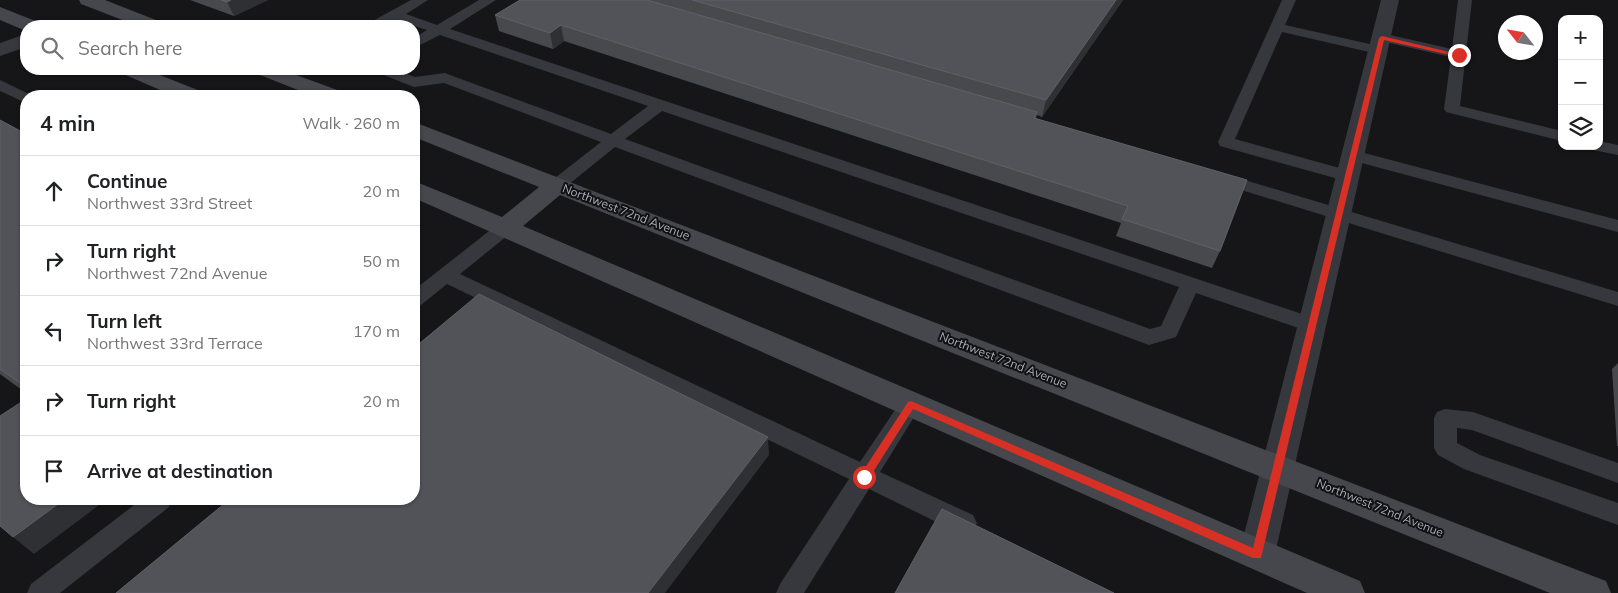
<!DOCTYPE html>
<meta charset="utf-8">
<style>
body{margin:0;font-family:Mulish,sans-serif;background:#f2f2f2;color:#202124}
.controls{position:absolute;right:15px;top:15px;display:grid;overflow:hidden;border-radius:10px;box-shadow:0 1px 4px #0004}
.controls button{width:45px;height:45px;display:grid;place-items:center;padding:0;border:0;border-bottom:1px solid #e0e0e0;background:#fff;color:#202124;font:25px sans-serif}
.compass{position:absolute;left:1498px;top:15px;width:45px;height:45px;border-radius:50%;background:#fff;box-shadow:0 1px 4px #0004;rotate:301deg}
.stop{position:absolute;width:15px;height:15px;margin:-11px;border:4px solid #d93025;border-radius:50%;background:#fff}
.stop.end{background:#d93025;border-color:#fff;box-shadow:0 1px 5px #0008}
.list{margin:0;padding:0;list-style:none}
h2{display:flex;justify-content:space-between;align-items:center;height:65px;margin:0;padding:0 20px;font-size:21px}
h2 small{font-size:16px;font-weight:400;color:#757577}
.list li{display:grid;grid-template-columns:32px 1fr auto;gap:15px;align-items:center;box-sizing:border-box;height:70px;padding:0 20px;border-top:1px solid #e0e0e0}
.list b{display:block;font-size:19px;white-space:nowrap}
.list p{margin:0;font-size:16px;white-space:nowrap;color:#757577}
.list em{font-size:16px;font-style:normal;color:#757577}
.icon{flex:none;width:28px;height:28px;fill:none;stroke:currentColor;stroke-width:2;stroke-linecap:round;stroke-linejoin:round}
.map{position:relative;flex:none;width:1618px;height:593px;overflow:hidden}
.search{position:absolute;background:#fff;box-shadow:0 1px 4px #0004;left:20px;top:20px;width:400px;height:55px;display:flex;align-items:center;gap:12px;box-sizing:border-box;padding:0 18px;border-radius:20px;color:#757577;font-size:19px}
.panel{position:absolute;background:#fff;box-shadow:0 1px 4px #0004;left:20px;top:90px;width:400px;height:415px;border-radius:20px}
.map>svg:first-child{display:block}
</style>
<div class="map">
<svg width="1618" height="593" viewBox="0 0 1618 593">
<rect width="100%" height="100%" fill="#161618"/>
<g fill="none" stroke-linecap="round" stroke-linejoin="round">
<path fill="#37383d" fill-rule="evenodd" d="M411 0H428L406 14 437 25 479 0H496L450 29 1320 320 1323 325 1320 330 1313 333 1196 293 1176 337 1149 345 615 147 563 189 557 190 551 189 548 185 551 181 601 142 444 83 414 87 376 72 374 69H394L415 77 445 73 450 75 611 134 648 106 440 35 414 48V38L427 30 395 20 384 26H367L369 23ZM662 111 1179 287 1161 326 1150 329 625 139Z
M1282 0H1296L1285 25 1383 47 1385 50 1383 53 1378 54 1282 32 1235 139 1354 172 1357 176 1354 180 1348 181 1342 180 1220 146 1218 142Z
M1458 0H1472L1460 106 1562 131V141L1446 112 1444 109 1451 57 1376 40 1374 37 1376 34 1381 33 1452 49Z
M287 69H304L288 80H278L275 77Z
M0 80 33 96H26V103L0 91Z
M1599 141 1618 145V155L1593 150 1591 146H1599Z
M1353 150 1618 220V232L1347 159 1345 155 1347 151Z
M1218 172 1618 292V306L1212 181 1209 177 1212 173Z
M505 222 512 224 514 228 512 232 460 274 860 462 903 398 911 395 919 398 922 404 880 472 973 515 977 523 973 531 964 534 955 531 869 489 804 593H776L780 584 849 479 447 284 421 305 414 307V290L498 224Z
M1445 409 1473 412 1618 463V483L1472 430 1457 428V443L1480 455 1618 503V525L1464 469 1438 455 1434 448V418L1437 412Z
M142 499H172L169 507 60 593H27L31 584Z"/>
<path fill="#37383d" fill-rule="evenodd" d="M1381 0H1399L1275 554 1270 565 1257 570 1244 565 1239 554Z
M26 34V47L0 56V43Z"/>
<path fill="#45474d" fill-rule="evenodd" d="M79 0H105L161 22 164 26H138L81 4Z
M0 7 38 22 41 26H26V31L0 20Z
M118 69H145L200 91 203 96H174L121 73Z
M252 69H280L340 91 343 96H313L255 73Z
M414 122 1606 581 1611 593H1550L560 195 523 226 1360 581 1365 593H1307L414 198V181L502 217 539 187 414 137Z"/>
</g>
<path fill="#47494d" d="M190 0H268L234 16Z
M520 0H1123L1042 117 1037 115 1036 118 1220 251 1212 268 1116 236 1121 223 564 41 553 49 499 31 495 15Z
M0 120 26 134V393L0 374Z
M1618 363V446H1617L1612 369Z"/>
<path fill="#2f3033" d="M231 0H268L234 16 227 2Z
M1116 0H1123L1042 117 1046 100Z
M561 25 564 41 553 49 550 33Z
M768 437 769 455 665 593H648Z
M65 499H107L34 554 13 537Z"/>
<path fill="#525359" stroke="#5f6168" d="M221 0H231L227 2Z
M520 0H647L1037 112 1034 118 1247 180 1220 251 1122 219 1128 206 561 25 550 33 495 15Z
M692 0H1116L1046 100Z
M0 120 26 134V387L0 369Z
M479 294 768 437 648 593H116L230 499H414V348Z
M26 399V499H65L13 537 0 526V416Z
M942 509 1114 593H895Z"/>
<path fill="#d93025" d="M1382 36 1462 55 1459 57 1384 40 1261 558H1253L913 409 868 480H861V474L908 402 911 401 1253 548 1379 38Z"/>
<g text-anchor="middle" stroke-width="4" stroke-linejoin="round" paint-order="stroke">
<g font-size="12" fill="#a8adb8" stroke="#111113">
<text transform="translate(626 212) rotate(21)" y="4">Northwest 72nd Avenue</text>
<text transform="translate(1003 360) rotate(21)" y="4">Northwest 72nd Avenue</text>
<text transform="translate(1380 508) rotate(22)" y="4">Northwest 72nd Avenue</text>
</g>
</g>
</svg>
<div class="controls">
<button>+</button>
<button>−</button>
<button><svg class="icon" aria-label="layers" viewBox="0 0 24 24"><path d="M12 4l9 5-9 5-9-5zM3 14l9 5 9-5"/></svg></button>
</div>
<svg class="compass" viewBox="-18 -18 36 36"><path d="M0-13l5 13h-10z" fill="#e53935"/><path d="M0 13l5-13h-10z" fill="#757577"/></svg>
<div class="stop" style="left:864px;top:477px"></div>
<div class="stop end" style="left:1459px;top:55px"></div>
<div class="search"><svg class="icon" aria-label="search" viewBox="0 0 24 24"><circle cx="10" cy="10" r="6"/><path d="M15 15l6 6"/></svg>Search here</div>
<section class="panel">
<h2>4 min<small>Walk · 260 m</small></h2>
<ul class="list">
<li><svg class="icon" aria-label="ahead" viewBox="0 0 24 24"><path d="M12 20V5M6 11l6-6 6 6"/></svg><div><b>Continue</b><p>Northwest 33rd Street</p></div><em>20 m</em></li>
<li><svg class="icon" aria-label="right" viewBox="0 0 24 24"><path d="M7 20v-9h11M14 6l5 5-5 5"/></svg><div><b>Turn right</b><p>Northwest 72nd Avenue</p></div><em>50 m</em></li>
<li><svg class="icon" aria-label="left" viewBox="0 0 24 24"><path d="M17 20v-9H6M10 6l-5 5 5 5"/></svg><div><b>Turn left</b><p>Northwest 33rd Terrace</p></div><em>170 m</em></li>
<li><svg class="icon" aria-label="right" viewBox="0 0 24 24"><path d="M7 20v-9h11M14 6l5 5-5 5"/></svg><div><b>Turn right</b></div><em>20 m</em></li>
<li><svg class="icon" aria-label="arrive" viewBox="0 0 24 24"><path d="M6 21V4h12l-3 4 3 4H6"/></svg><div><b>Arrive at destination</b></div></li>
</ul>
</section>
</div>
